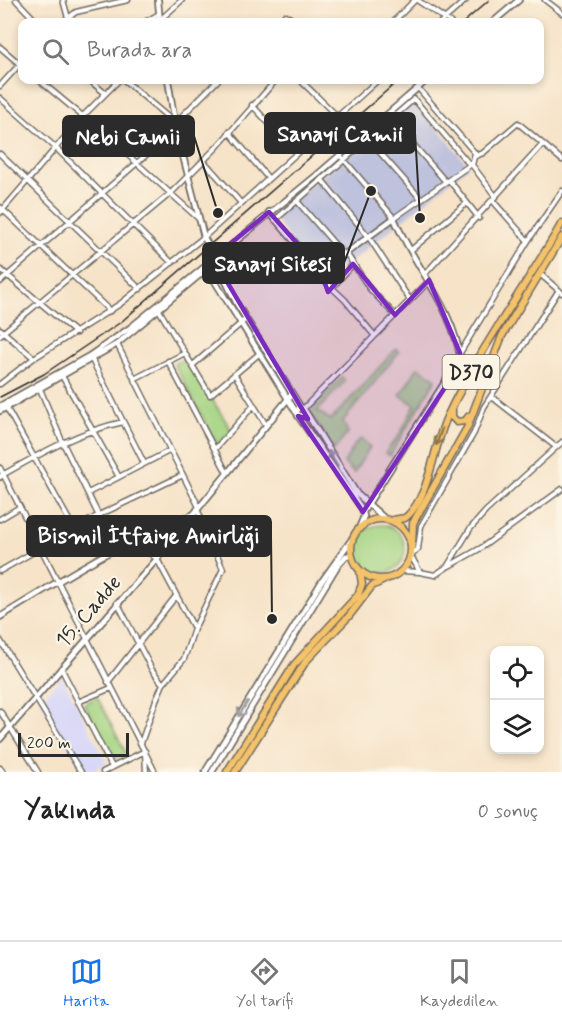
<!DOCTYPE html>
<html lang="tr">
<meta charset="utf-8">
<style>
body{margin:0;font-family:Mynerve,sans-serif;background:#f2f2f2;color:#222}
.controls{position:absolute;right:18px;bottom:18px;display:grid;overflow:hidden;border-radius:12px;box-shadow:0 3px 9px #0003}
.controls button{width:54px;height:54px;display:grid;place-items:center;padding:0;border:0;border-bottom:2px solid #e0e0e0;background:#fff;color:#222;font:30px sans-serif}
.scale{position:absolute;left:18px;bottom:15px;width:111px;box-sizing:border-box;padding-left:6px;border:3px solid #2b2b2b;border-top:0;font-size:16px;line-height:21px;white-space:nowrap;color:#2b2b2b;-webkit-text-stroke:4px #fcf5e5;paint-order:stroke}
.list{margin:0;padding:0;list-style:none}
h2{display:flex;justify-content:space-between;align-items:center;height:78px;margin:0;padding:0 24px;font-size:26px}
h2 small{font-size:20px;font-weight:400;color:#767676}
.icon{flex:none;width:33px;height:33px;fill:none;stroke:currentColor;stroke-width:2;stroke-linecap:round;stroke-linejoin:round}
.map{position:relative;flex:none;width:562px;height:772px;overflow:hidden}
.search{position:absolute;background:#fff;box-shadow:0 3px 9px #0003;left:18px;right:18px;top:18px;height:66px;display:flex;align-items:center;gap:15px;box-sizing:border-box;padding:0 21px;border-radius:12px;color:#767676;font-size:22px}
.sheet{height:168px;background:#fff}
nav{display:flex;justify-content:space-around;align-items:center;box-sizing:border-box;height:84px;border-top:2px solid #e0e0e0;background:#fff;font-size:16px;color:#767676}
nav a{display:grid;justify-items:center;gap:3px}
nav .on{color:#1a73e8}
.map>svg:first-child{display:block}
</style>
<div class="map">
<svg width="562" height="772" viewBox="0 0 562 772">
<rect width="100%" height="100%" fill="#fcf5e5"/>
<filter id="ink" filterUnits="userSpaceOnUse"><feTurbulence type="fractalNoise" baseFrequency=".0167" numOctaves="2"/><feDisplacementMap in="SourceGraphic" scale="12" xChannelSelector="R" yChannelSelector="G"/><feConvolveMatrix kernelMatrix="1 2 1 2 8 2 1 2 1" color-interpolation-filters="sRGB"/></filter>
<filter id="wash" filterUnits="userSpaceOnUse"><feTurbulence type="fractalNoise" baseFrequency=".008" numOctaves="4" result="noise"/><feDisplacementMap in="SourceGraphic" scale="24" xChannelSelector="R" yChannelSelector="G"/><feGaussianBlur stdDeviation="1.35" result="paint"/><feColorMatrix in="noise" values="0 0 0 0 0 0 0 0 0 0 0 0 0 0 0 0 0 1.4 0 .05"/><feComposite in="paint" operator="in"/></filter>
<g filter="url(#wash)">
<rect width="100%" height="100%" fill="#f6e3c8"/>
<path fill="#d8d7f8" d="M62 676 107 763 90 772H83L40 700Z"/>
<path fill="#bfc2dd" d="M413 98 469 166 320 287 274 216Z"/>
<path fill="#a3d381" stroke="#677f56" stroke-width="1.5" d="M396 349 399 352 343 421 348 433 334 450 311 414 312 409 342 377 345 381 317 411 331 420Z
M186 358 232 431 218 446 174 364Z
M418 367 436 379 390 456 385 453 400 434 415 405 400 395Z
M362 439 370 447 354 473 344 463 357 441Z
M357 549a24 24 0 1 1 48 0a24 24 0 1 1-48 0Z
M97 697 126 753 112 760 84 704Z"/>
</g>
<g filter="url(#ink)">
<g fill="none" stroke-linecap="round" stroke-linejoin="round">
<g stroke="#726b62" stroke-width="7">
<path id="minor" d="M16 0 37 22
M63 0 68 18
M417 0 450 22
M545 0 562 13
M160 20 182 0
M69 22 68 18 76 12 128 0
M145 22 159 14
M279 22 285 15 298 22
M393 22 415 0
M441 22 466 0
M0 47 22 66
M39 80 109 138 199 219
M89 80 105 93
M124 80 175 123 218 80
M300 80 337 116
M0 86 20 64
M418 88 475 153 472 165 496 197
M0 98 56 148 172 263
M252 105 296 153
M391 119 446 182
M229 132 268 178
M368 139 421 199
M0 154 140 289
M340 155 394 218 470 165
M476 156 483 153 518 123 562 160
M203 160 240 202
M322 180 368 236 410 300
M449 180 479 218
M297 201 344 255
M493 201 528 241
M0 207 110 311
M0 213 83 116 119 80
M275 220 414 99 470 165
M411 250 467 203
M346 253 370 289 395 315
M0 269 76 333
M320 269 326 282 345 300 374 335
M425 274 542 145
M540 274 562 293
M0 282 176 129
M332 288 353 264
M159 310 210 395 260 353
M0 329 34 358
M0 335 172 192 217 147 276 80
M117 344 199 507
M460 353 528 241 562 191
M90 356 144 463
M168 361 227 473
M193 365 246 319
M235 375 266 425
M62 376 119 477
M134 379 185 353
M0 384 34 358 120 304 204 237 378 80
M40 389 62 441 115 549
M492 397 556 447
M6 407 74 529
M303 409 429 281
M215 449 254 405
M0 468 155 772
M4 474C43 452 78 432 123 422
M88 493 169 451
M0 519 20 507
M133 540 157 559 194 628
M449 566 481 548 562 489
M0 571 99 515 183 475
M402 571 420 572 411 556 418 549 421 526 474 433 484 407 559 290
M420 572 435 575 447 567 470 529 486 511 562 442
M117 602 152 670 163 684
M0 640 81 772
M61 668 112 767
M108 682 176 596
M78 702 111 688
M0 711 38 772
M141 743 156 700 163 684 184 659 194 629 223 569 197 509
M0 768 3 772
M103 772 145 751 146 772"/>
</g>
<g stroke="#726b62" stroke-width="8">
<path id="tertiary" d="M158 0 160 22
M493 22 519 0
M168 80 176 129 204 237 237 304 301 408
M269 212 318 269 334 262 394 218C414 267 455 309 461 363
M206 267 296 412
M0 406 89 356 131 327 317 175 427 80
M0 411 117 344 214 263
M305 412 301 417 296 412 299 408 304 409 357 494 384 518
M298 416 362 509 364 516 359 528
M0 477 4 474
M363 512 450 374 461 363 477 361
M0 617C62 579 123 539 192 515
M0 739 157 559 292 394
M205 772 322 581 354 536
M212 772 336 568 346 556 351 555"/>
</g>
<g stroke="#726b62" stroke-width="9">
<path id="trunk" d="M452 410V417L457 422 465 421 469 416
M351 549a30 30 0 1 1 60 0a30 30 0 1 1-60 0Z
M393 520 405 518C430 498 433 447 447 417 479 349 525 288 562 223
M412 547 413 523 467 428 502 336 562 237
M227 772 294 665 358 595 362 584 360 571
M235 772 306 661 349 616 372 586 386 579"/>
</g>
<use href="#minor" stroke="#fff" stroke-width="4"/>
<use href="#tertiary" stroke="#fff" stroke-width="4.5"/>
<use href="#trunk" stroke="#f3c26a" stroke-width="6"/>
<path stroke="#2b2b2b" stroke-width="1.5" d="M464 22 489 0
M0 397 44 374 121 322 399 80"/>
</g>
<defs><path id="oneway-shaft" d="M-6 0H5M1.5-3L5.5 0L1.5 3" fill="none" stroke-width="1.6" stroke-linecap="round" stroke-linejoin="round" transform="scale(1.5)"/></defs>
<use stroke="#8f764a" href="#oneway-shaft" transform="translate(439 437) rotate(109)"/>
<g stroke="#a0a0a0">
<use href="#oneway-shaft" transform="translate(333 458) rotate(-123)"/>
<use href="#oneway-shaft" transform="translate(243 709) rotate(122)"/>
</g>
</g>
<path fill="#7b2cbf" fill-opacity="0.2" stroke="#7b2cbf" stroke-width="4.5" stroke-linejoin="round" d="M269 212 320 269 328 292 353 264 395 315 429 280 460 353 461 363 363 512 298 416 308 419 213 258Z"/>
<g text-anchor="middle" stroke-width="4.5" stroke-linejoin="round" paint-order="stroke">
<rect fill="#fcf5e5" stroke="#6a6863" stroke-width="1.5" x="442.5" y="355" width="57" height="34" rx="4.5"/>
<g font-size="20" font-weight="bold" fill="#2b2b2b">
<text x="471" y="379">D370</text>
</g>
<g font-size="21" fill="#2b2b2b" stroke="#fcf5e5">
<text transform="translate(88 611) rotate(-49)" y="7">15. Cadde</text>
</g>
</g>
<path fill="none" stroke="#2b2b2b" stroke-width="2" d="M420 218L415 133M218 213L194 136M371 191L344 263M272 619L271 536"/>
<g fill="#2b2b2b" stroke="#fcf5e5" stroke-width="2">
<circle cx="420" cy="218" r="6"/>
<circle cx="218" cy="213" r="6"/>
<circle cx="371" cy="191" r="6"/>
<circle cx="272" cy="619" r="6"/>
</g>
<g fill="#2b2b2b" stroke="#2b2b2b" stroke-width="2">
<rect x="265" y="113" width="150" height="40" rx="6"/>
<rect x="63" y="116" width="131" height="40" rx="6"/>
<rect x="203" y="243" width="141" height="40" rx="6"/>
<rect x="27" y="516" width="244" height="40" rx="6"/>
</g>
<g font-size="22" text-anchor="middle" font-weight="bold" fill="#fff">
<text x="340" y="141">Sanayi Camii</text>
<text x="128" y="144">Nebi Camii</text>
<text x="273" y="271">Sanayi Sitesi</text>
<text x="149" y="543">Bismil İtfaiye Amirliği</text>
</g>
</svg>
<div class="controls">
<button><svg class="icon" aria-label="locate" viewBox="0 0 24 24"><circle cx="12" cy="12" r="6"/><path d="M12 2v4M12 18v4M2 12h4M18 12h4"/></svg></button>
<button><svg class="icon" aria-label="layers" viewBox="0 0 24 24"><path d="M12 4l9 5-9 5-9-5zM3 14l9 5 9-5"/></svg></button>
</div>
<div class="scale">200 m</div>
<div class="search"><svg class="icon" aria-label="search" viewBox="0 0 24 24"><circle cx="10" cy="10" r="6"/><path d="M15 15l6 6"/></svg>Burada ara</div>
</div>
<section class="sheet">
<h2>Yakında<small>0 sonuç</small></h2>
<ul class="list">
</ul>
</section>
<nav>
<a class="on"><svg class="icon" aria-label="map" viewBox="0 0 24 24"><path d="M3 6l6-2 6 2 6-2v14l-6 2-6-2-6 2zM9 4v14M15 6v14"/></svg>Harita</a>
<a><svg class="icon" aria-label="directions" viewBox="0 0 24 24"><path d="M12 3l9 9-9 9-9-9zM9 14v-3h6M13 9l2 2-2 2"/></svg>Yol tarifi</a>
<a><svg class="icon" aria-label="saved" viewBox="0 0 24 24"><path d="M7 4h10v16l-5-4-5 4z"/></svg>Kaydedilen</a>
</nav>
